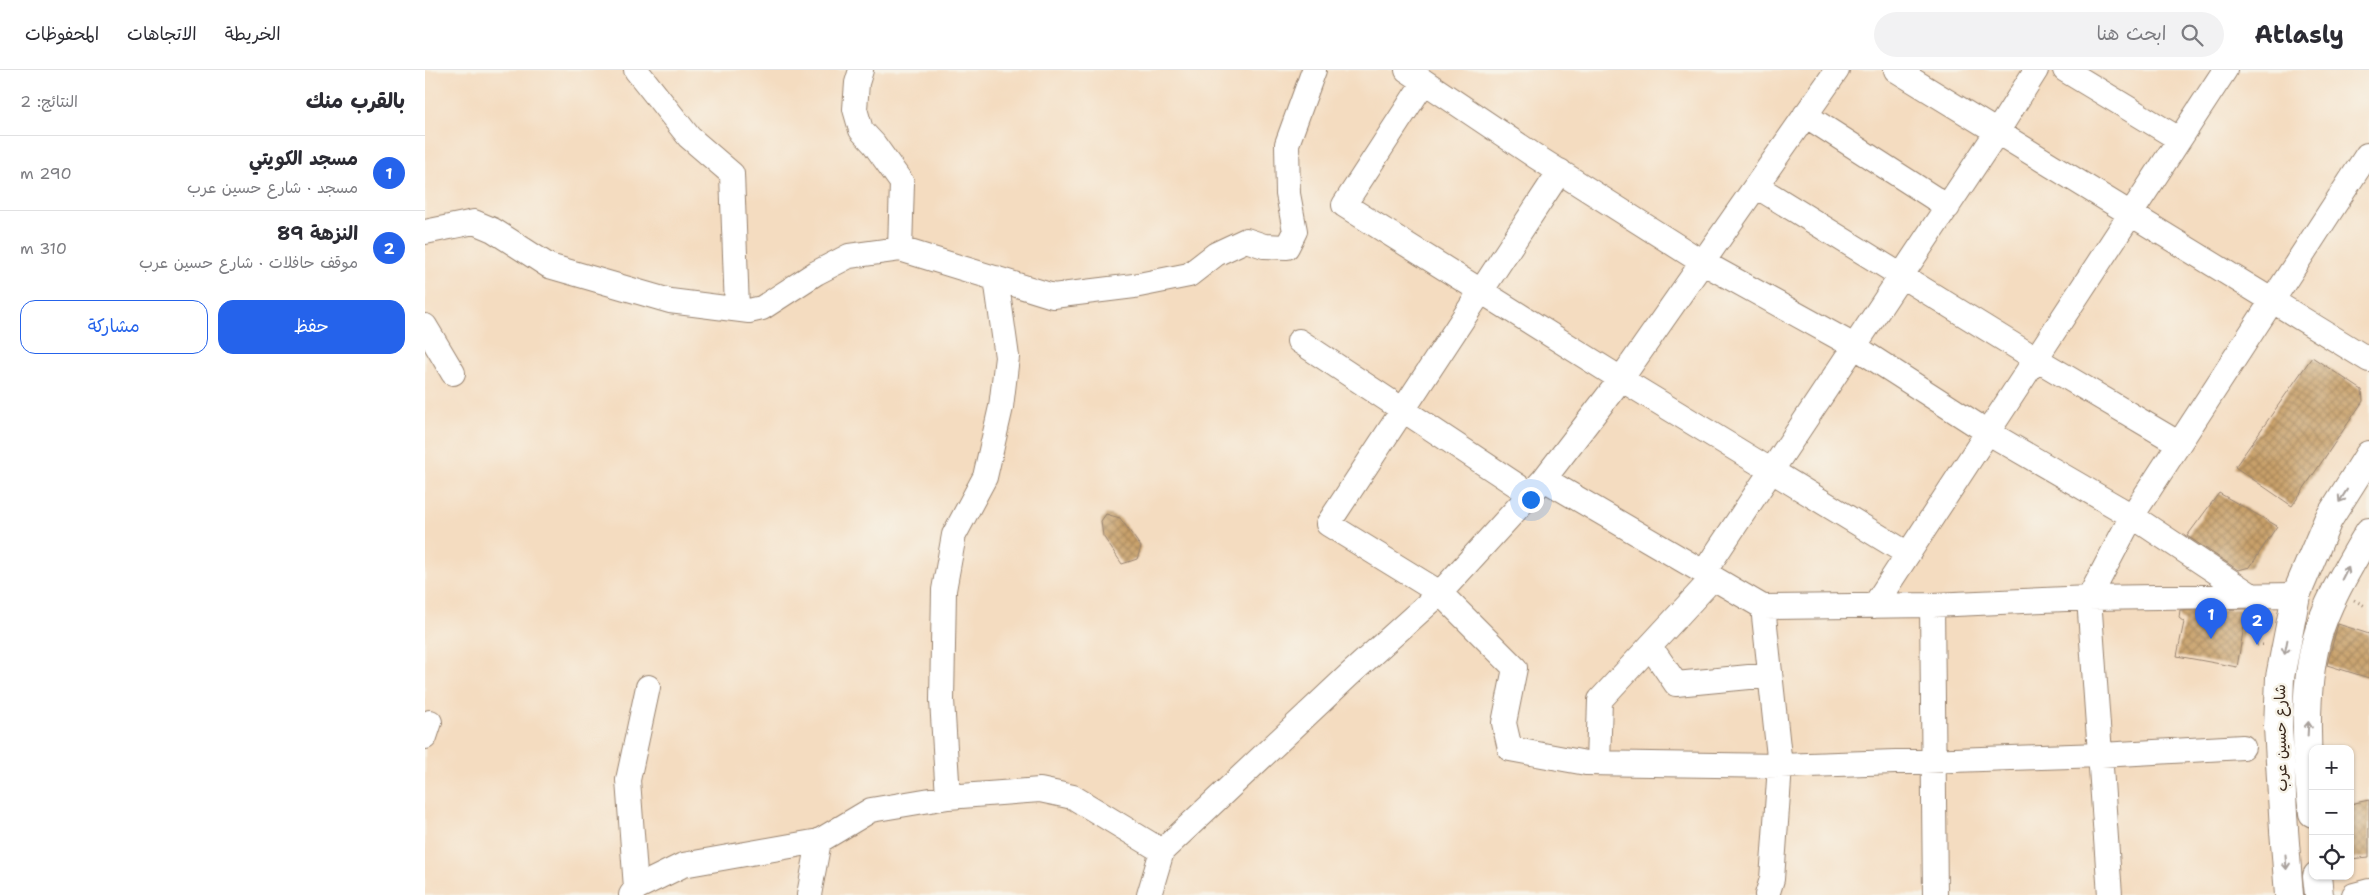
<!DOCTYPE html>
<html lang="ar">
<meta charset="utf-8">
<style>
body{margin:0;font-family:"Shantell Sans","Playpen Sans Arabic",sans-serif;background:#f2f2f3;color:#2b2b33;direction:rtl}
.controls{position:absolute;right:15px;bottom:15px;display:grid;overflow:hidden;border-radius:10px;box-shadow:0 1px 4px #0004}
.controls button{width:45px;height:45px;display:grid;place-items:center;padding:0;border:0;border-bottom:1px solid #e1e1e2;background:#fff;color:#2b2b33;font:25px sans-serif}
.you{position:absolute;left:1105px;top:429px;width:18px;height:18px;margin:-12px;border:4px solid #fff;border-radius:50%;background:#1a73e8;box-shadow:0 0 0 8px #1a73e833}
.badge{display:grid;place-items:center;width:32px;height:32px;border-radius:50%;background:#2563eb;color:#fff;font-size:16px;font-weight:700}
.pin{position:absolute;translate:-50% -41px;filter:drop-shadow(0 1px 2px #0008)}
.pin::after{content:'';position:absolute;top:26px;width:18px;height:15px;background:inherit;clip-path:polygon(0 0,100% 0,50% 100%)}
.list{margin:0;padding:0;list-style:none}
h2{display:flex;justify-content:space-between;align-items:center;height:65px;margin:0;padding:0 20px;font-size:21px}
h2 small{font-size:16px;font-weight:400;color:#7c7c81}
.list li{display:grid;grid-template-columns:32px 1fr auto;gap:15px;align-items:center;box-sizing:border-box;height:75px;padding:0 20px;border-top:1px solid #e1e1e2}
.list b{display:block;font-size:19px;white-space:nowrap}
.list p{margin:0;font-size:16px;white-space:nowrap;color:#7c7c81}
.list em{font-size:16px;font-style:normal;color:#7c7c81}
.actions{display:flex;gap:10px;padding:15px 20px}
.actions a{flex:1;padding:11px 0;border:1px solid #2563eb;border-radius:15px;text-align:center;font-size:18px;color:#2563eb}
.actions .main{background:#2563eb;color:#fff}
.icon{flex:none;width:28px;height:28px;fill:none;stroke:currentColor;stroke-width:2;stroke-linecap:round;stroke-linejoin:round}
.map{position:relative;flex:none;width:1944px;height:825px;overflow:hidden;direction:ltr}
header{display:flex;align-items:center;gap:30px;box-sizing:border-box;height:70px;padding:0 25px;background:#fff;border-bottom:1px solid #e1e1e2}
header strong{font-size:24px}
nav{display:flex;gap:28px;margin-inline-start:auto;font-size:18px}
.search{width:350px;height:45px;background:#f2f2f3;display:flex;align-items:center;gap:12px;box-sizing:border-box;padding:0 18px;border-radius:28px;color:#7c7c81;font-size:19px}
main{display:flex}
aside{flex:1;background:#fff}
.map>svg:first-child{display:block}
</style>
<header>
<strong>Atlasly</strong>
<div class="search"><svg class="icon" aria-label="search" viewBox="0 0 24 24"><circle cx="10" cy="10" r="6"/><path d="M15 15l6 6"/></svg>ابحث هنا</div>
<nav><a>الخريطة</a><a>الاتجاهات</a><a>المحفوظات</a></nav>
</header>
<main>
<div class="map">
<svg width="1944" height="825" viewBox="0 0 1944 825">
<defs>
<pattern id="building-cross-hatch" width="8" height="8" patternUnits="userSpaceOnUse" patternTransform="scale(1.25)"><rect width="8" height="8" fill="#c8a06b"/><path d="M0 0l8 8M0 8l8-8" fill="none" stroke="#a48357"/></pattern>
</defs>
<rect width="100%" height="100%" fill="#f7f3e8"/>
<filter id="ink" filterUnits="userSpaceOnUse"><feTurbulence type="fractalNoise" baseFrequency=".02" numOctaves="2"/><feDisplacementMap in="SourceGraphic" scale="10" xChannelSelector="R" yChannelSelector="G"/><feConvolveMatrix kernelMatrix="1 2 1 2 8 2 1 2 1" color-interpolation-filters="sRGB"/></filter>
<filter id="wash" filterUnits="userSpaceOnUse"><feTurbulence type="fractalNoise" baseFrequency=".0096" numOctaves="4" result="noise"/><feDisplacementMap in="SourceGraphic" scale="20" xChannelSelector="R" yChannelSelector="G"/><feGaussianBlur stdDeviation="1.12" result="paint"/><feColorMatrix in="noise" values="0 0 0 0 0 0 0 0 0 0 0 0 0 0 0 0 0 1.4 0 .05"/><feComposite in="paint" operator="in"/></filter>
<g filter="url(#wash)">
<rect width="100%" height="100%" fill="#f4dcc0"/>
<g id="blocks">
<path fill="url(#building-cross-hatch)" d="M1887 287 1937 320 1938 331 1867 436 1810 397Z
M1794 423 1852 456 1825 497 1813 500 1762 466Z
M681 444 695 448 716 477 712 489 697 494 678 466 676 451Z
M1822 539 1812 597 1752 586 1759 552 1754 548 1755 540Z
M1913 554 1944 564V608L1902 595Z
M1944 730V787L1925 789V734Z"/>
</g>
</g>
<g filter="url(#ink)">
<use href="#blocks" fill-opacity="0" stroke="#98836f" stroke-width="1"/>
<g fill="none" stroke-linecap="round" stroke-linejoin="round">
<g stroke="#98836f" stroke-width="26">
<path id="minor" d="M211 0 264 67 307 104 312 239
M436 0 432 13 430 39 436 60 449 74 477 113 475 179
M982 0 1110 86 1277 192 1429 276 1564 363 1707 446 1826 525
M1471 0 1944 290
M1640 0 1754 69
M999 12 919 135 1196 309 1483 484
M1380 45 1523 137
M1135 101 903 454 1015 523 1090 598 1079 653 1085 679 1161 693 1355 696 1676 685 1818 677
M1331 116 1611 289 1753 373
M0 162 49 152 68 160 124 196 245 231 324 241 337 238 391 203 424 186 475 179 628 226 709 216 764 205 791 184 821 170 839 176 862 177 870 161 863 124 862 74 889 0
M0 256 28 303
M874 271 1105 424
M1119 409 1338 537 1507 535 1664 528 1871 525
M1279 502 1572 62 1611 0
M1507 535 1510 825
M1449 536 1800 0
M1338 537 1355 696 1347 809 1342 825
M1225 576 1251 614 1345 605
M0 667 5 652
M1173 693 1175 630 1288 508
M523 727 517 630 519 520 529 465 560 407 576 337 582 287 571 208
M211 818 203 710 223 617
M206 825 211 818 258 795 394 771 446 740 523 727 615 720 648 727 737 781
M384 825 394 771
M724 825 737 781 924 605 1015 523 1119 409 1196 309 1412 0
M1685 825 1664 528 1707 446 1942 85 1944 86
M1929 825 1944 821"/>
</g>
<g stroke="#98836f" stroke-width="30">
<path id="major" d="M1888 743C1881 689 1878 621 1892 568 1901 533 1926 493 1944 462
M1859 760 1853 657 1855 607 1871 525 1903 450 1944 385"/>
</g>
<g stroke="#98836f" stroke-width="30">
<path id="highway" d="M1859 760 1864 825
M1892 806 1894 825"/>
</g>
<path stroke="#98836f" stroke-width="3" stroke-dasharray="1 4" stroke-linecap="butt" d="M1929 530 1940 536
M1832 575H1841"/>
<use href="#minor" stroke="#fff" stroke-width="24"/>
<use href="#major" stroke="#fff" stroke-width="28"/>
<use href="#highway" stroke="#fff" stroke-width="28"/>
</g>
<defs><path id="oneway-shaft" d="M-6 0H5M1.5-3L5.5 0L1.5 3" fill="none" stroke-width="1.6" stroke-linecap="round" stroke-linejoin="round" transform="scale(1.25)"/></defs>
<g stroke="#a79f9a">
<use href="#oneway-shaft" transform="translate(1918 426) rotate(122)"/>
<use href="#oneway-shaft" transform="translate(1920 503) rotate(-63)"/>
<use href="#oneway-shaft" transform="translate(1861 577) rotate(101)"/>
<use href="#oneway-shaft" transform="translate(1883 659) rotate(-87)"/>
<use href="#oneway-shaft" transform="translate(1861 792) rotate(86)"/>
</g>
</g>
<g text-anchor="middle" stroke-width="5" stroke-linejoin="round" paint-order="stroke">
<g font-size="15" fill="#3b2a1e" stroke="#f7f3e8">
<text transform="translate(1856 668) rotate(-91)" y="5">شارع حسين عرب</text>
</g>
</g>
</svg>
<div class="controls">
<button>+</button>
<button>−</button>
<button><svg class="icon" aria-label="locate" viewBox="0 0 24 24"><circle cx="12" cy="12" r="6"/><path d="M12 2v4M12 18v4M2 12h4M18 12h4"/></svg></button>
</div>
<div class="you"></div>
<div class="pin badge" style="left:1786px;top:569px">1</div>
<div class="pin badge" style="left:1832px;top:575px">2</div>
</div>
<aside>
<h2>بالقرب منك<small>النتائج: 2</small></h2>
<ul class="list">
<li><span class="badge">1</span><div><b>مسجد الكويتي</b><p>مسجد · شارع حسين عرب</p></div><em>290 m</em></li>
<li><span class="badge">2</span><div><b>النزهة 89</b><p>موقف حافلات · شارع حسين عرب</p></div><em>310 m</em></li>
</ul>
<div class="actions"><a class="main">حفظ</a><a>مشاركة</a></div>
</aside>
</main>
